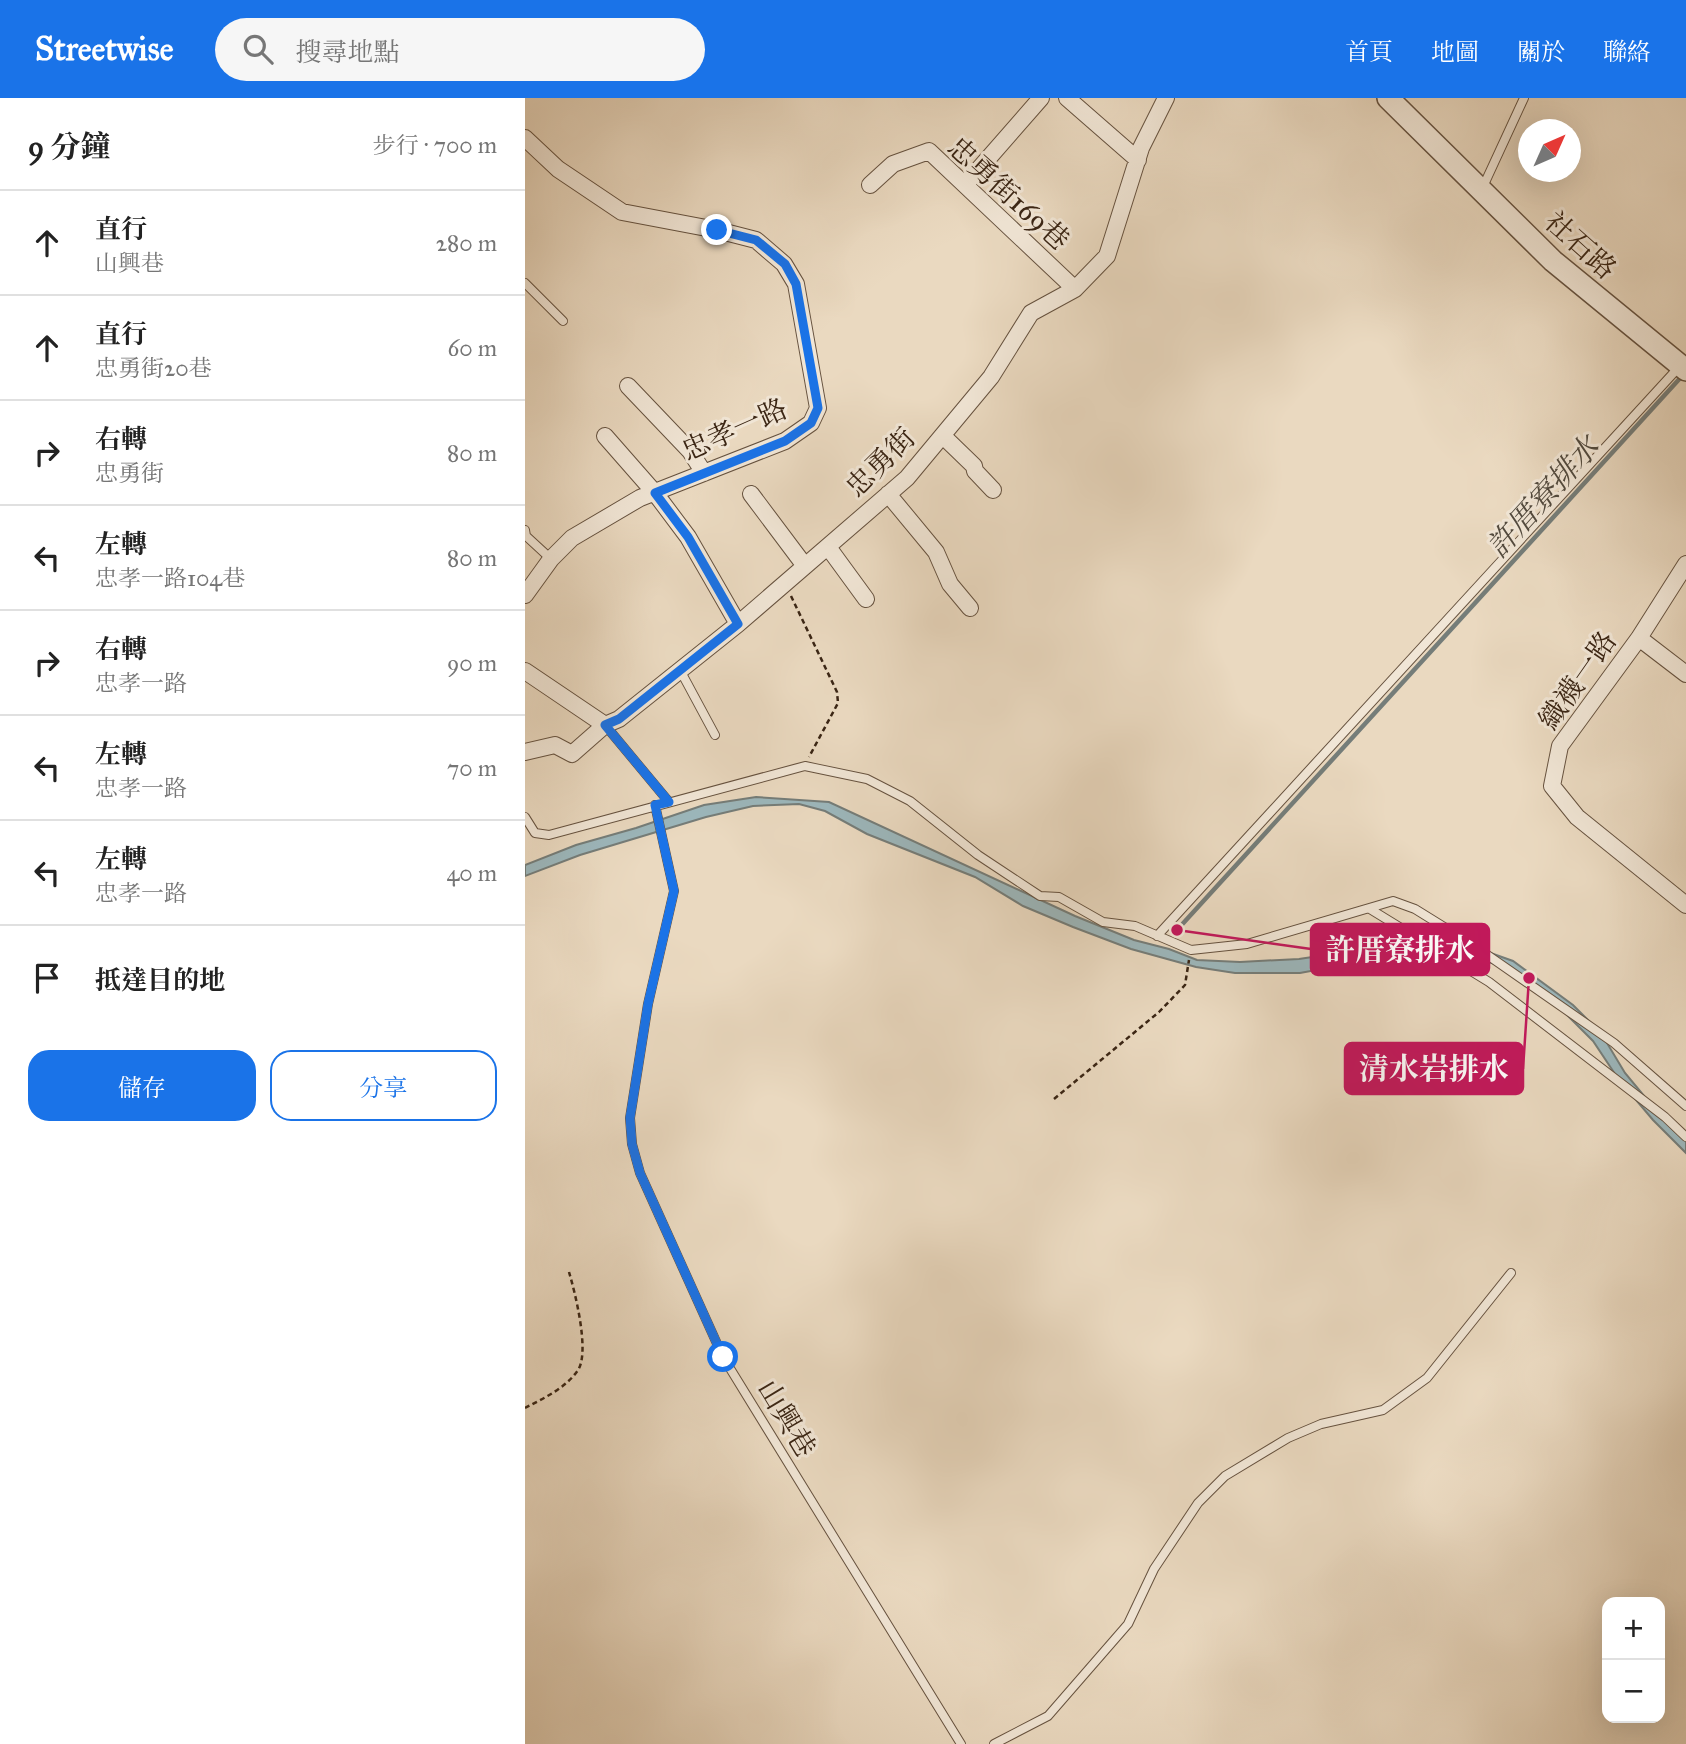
<!DOCTYPE html>
<html lang="zh-TW">
<meta charset="utf-8">
<style>
body{margin:0;font-family:"IM FELL Great Primer","Noto Serif TC",serif;background:#f6f6f6;color:#222}
.controls{position:absolute;right:21px;bottom:21px;display:grid;overflow:hidden;border-radius:14px;box-shadow:0 7px 28px #0002}
.controls button{width:63px;height:63px;display:grid;place-items:center;padding:0;border:0;border-bottom:2px solid #e0e0e0;background:#fff;color:#222;font:35px sans-serif}
.compass{position:absolute;left:993px;top:21px;width:63px;height:63px;border-radius:50%;background:#fff;box-shadow:0 7px 28px #0002;rotate:45deg}
.stop{position:absolute;width:21px;height:21px;margin:-16px;border:5px solid #1a73e8;border-radius:50%;background:#fff}
.stop.end{background:#1a73e8;border-color:#fff;box-shadow:0 2px 7px #0008}
.list{margin:0;padding:0;list-style:none}
h2{display:flex;justify-content:space-between;align-items:center;height:91px;margin:0;padding:0 28px;font-size:30px}
h2 small{font-size:23px;font-weight:400;color:#767676}
.list li{display:grid;grid-template-columns:46px 1fr auto;gap:21px;align-items:center;box-sizing:border-box;height:105px;padding:0 28px;border-top:2px solid #e0e0e0}
.list b{display:block;font-size:26px;white-space:nowrap}
.list p{margin:0;font-size:23px;white-space:nowrap;color:#767676}
.list em{font-size:23px;font-style:normal;color:#767676}
.actions{display:flex;gap:14px;padding:21px 28px}
.actions a{flex:1;padding:16px 0;border:2px solid #1a73e8;border-radius:21px;text-align:center;font-size:24px;color:#1a73e8}
.actions .main{background:#1a73e8;color:#fff}
.icon{flex:none;width:38px;height:38px;fill:none;stroke:currentColor;stroke-width:2;stroke-linecap:round;stroke-linejoin:round}
.map{position:relative;flex:none;width:1161px;height:1646px;overflow:hidden}
header{display:flex;align-items:center;gap:42px;box-sizing:border-box;height:98px;padding:0 35px;background:#1a73e8;color:#fff}
header strong{font-size:33px}
nav{display:flex;gap:38px;margin-inline-start:auto;font-size:24px}
.search{width:490px;height:63px;background:#f6f6f6;display:flex;align-items:center;gap:18px;box-sizing:border-box;padding:0 24px;border-radius:38px;color:#767676;font-size:26px}
main{display:flex}
aside{flex:1;background:#fff}
.map>svg:first-child{display:block}
</style>
<header>
<strong>Streetwise</strong>
<div class="search"><svg class="icon" aria-label="search" viewBox="0 0 24 24"><circle cx="10" cy="10" r="6"/><path d="M15 15l6 6"/></svg>搜尋地點</div>
<nav><a>首頁</a><a>地圖</a><a>關於</a><a>聯絡</a></nav>
</header>
<main>
<aside>
<h2>9 分鐘<small>步行 · 700 m</small></h2>
<ul class="list">
<li><svg class="icon" aria-label="ahead" viewBox="0 0 24 24"><path d="M12 20V5M6 11l6-6 6 6"/></svg><div><b>直行</b><p>山興巷</p></div><em>280 m</em></li>
<li><svg class="icon" aria-label="ahead" viewBox="0 0 24 24"><path d="M12 20V5M6 11l6-6 6 6"/></svg><div><b>直行</b><p>忠勇街20巷</p></div><em>60 m</em></li>
<li><svg class="icon" aria-label="right" viewBox="0 0 24 24"><path d="M7 20v-9h11M14 6l5 5-5 5"/></svg><div><b>右轉</b><p>忠勇街</p></div><em>80 m</em></li>
<li><svg class="icon" aria-label="left" viewBox="0 0 24 24"><path d="M17 20v-9H6M10 6l-5 5 5 5"/></svg><div><b>左轉</b><p>忠孝一路104巷</p></div><em>80 m</em></li>
<li><svg class="icon" aria-label="right" viewBox="0 0 24 24"><path d="M7 20v-9h11M14 6l5 5-5 5"/></svg><div><b>右轉</b><p>忠孝一路</p></div><em>90 m</em></li>
<li><svg class="icon" aria-label="left" viewBox="0 0 24 24"><path d="M17 20v-9H6M10 6l-5 5 5 5"/></svg><div><b>左轉</b><p>忠孝一路</p></div><em>70 m</em></li>
<li><svg class="icon" aria-label="left" viewBox="0 0 24 24"><path d="M17 20v-9H6M10 6l-5 5 5 5"/></svg><div><b>左轉</b><p>忠孝一路</p></div><em>40 m</em></li>
<li><svg class="icon" aria-label="arrive" viewBox="0 0 24 24"><path d="M6 21V4h12l-3 4 3 4H6"/></svg><div><b>抵達目的地</b></div></li>
</ul>
<div class="actions"><a class="main">儲存</a><a>分享</a></div>
</aside>
<div class="map">
<svg width="1161" height="1646" viewBox="0 0 1161 1646">
<rect width="100%" height="100%" fill="#ead9c0"/>
<filter id="stains"><feTurbulence type="fractalNoise" baseFrequency=".00286" numOctaves="4"/><feColorMatrix values="0 0 0 0 .2 0 0 0 0 .09 0 0 0 0 .02 0 0 0 .5 -.17"/></filter>
<radialGradient id="worn" r=".72"><stop offset=".6" stop-color="#630" stop-opacity="0"/><stop offset="1" stop-color="#630" stop-opacity=".3"/></radialGradient>
<path fill="#9cb7bc" stroke="#757d79" stroke-width="2" d="M231 699 304 704 550 818 609 842 644 851 672 862 715 864 774 861 888 844 929 842 988 863 1048 907 1076 935 1100 975 1134 1016 1161 1038V1055L1128 1022 1094 982 1068 943 1040 915 981 869 924 853 883 855 775 875H710L671 869 606 851 548 829 498 808 450 779 342 736 300 713 274 706 228 708 181 719 55 757 0 778V767L51 747 111 730 179 707Z"/>
<g fill="none" stroke-linecap="round" stroke-linejoin="round">
<path stroke="#757d79" stroke-width="4.5" d="M652 832 1158 277"/>
<g stroke="#66523f" stroke-width="10">
<path id="service" d="M957 91 999 0
M0 185 38 223
M0 432 1 438 26 461
M155 572 190 637
M80 627 144 704
M130 707 149 793 123 906 105 1020 107 1046 115 1075 198 1259 436 1646
M0 719 10 735 24 737 280 668 342 681 385 703 453 757 515 798 534 799 578 824 610 828 666 852 722 846 868 803 890 811 948 847 1089 945 1161 1008
M845 811 964 884 1140 1019 1161 1039
M632 838 1154 269
M469 1646 523 1618 603 1526 629 1471 673 1405 700 1378 763 1340 796 1326 858 1312 902 1280 986 1175"/>
</g>
<g stroke="#66523f" stroke-width="18">
<path id="minor" d="M542 0 613 62
M0 40 33 71 97 114 192 132 231 142 259 166 271 186 293 310 286 325 260 343 115 400 47 440 26 461 0 497
M345 87 368 66 404 53 550 191
M440 87 516 0
M103 288 165 353 179 375
M80 338 130 395 163 439 213 526
M418 338 449 368 450 373 468 392
M226 396 280 468
M363 396 411 454 425 486 445 510
M303 449 341 501
M1161 466 1114 540 1035 648 1027 688 1052 719 1161 807
M1114 540 1161 576
M0 573 80 627 94 621 213 526 382 380 466 279 506 215 550 191 582 158 616 50 641 0
M0 654 30 647 47 656 80 627"/>
</g>
<g stroke="#66523f" stroke-width="24">
<path id="tertiary" d="M863 0 1028 163 1161 272"/>
</g>
<path stroke="#3a2514" stroke-width="2.5" stroke-dasharray="5 3.5" stroke-linecap="butt" d="M266 498 312 594 313 605 284 659
M529 1001 634 914 660 887 664 862
M0 1310C19 1300 41 1290 53 1272 65 1254 50 1194 44 1174"/>
<use href="#service" stroke="#f1e6d6" stroke-width="8"/>
<use href="#minor" stroke="#f1e6d6" stroke-width="16"/>
<use href="#tertiary" stroke="#f1e6d6" stroke-width="21"/>
</g>
<g fill="none" stroke-linecap="round" stroke-linejoin="round">
<path stroke="#1a73e8" stroke-width="9" d="M192 132 231 142 260 166 271 186 293 310 286 325 260 343 130 395 163 439 213 526 94 621 80 627 144 704 130 707 149 793 123 906 105 1020 107 1046 115 1075 198 1259"/>
</g>
<g text-anchor="middle" stroke-width="6" stroke-linejoin="round" paint-order="stroke">
<g font-size="28" fill="#3a2514" stroke="#f1e6d6">
<text transform="translate(484 95) rotate(42)" y="10">忠勇街169巷</text>
<text transform="translate(1056 147) rotate(42)" y="10">社石路</text>
<text transform="translate(209 331) rotate(-24)" y="10">忠孝一路</text>
<text transform="translate(355 364) rotate(-45)" y="10">忠勇街</text>
<text transform="translate(1052 582) rotate(-55)" y="10">織襪一路</text>
<text transform="translate(262 1320) rotate(59)" y="10">山興巷</text>
</g>
<g font-size="30" font-style="italic" fill="#524a3e" stroke="#f1e6d6">
<text transform="translate(1018 399) rotate(-48)" y="10">許厝寮排水</text>
</g>
</g>
<path fill="none" stroke="#c2185b" stroke-width="2.5" d="M652 832L786 851M1004 880L998 971"/>
<g fill="#c2185b" stroke="#f1e6d6" stroke-width="2.5">
<circle cx="652" cy="832" r="7"/>
<circle cx="1004" cy="880" r="7"/>
</g>
<g fill="#c2185b" stroke="#c2185b" stroke-width="2.5">
<rect x="786" y="826" width="178" height="51" rx="7"/>
<rect x="820" y="945" width="178" height="51" rx="7"/>
</g>
<g font-size="30" text-anchor="middle" font-weight="bold" fill="#fff">
<text x="875" y="862">許厝寮排水</text>
<text x="909" y="981">清水岩排水</text>
</g>
<rect width="100%" height="100%" filter="url(#stains)"/>
<rect width="100%" height="100%" fill="url(#worn)"/>
</svg>
<div class="controls">
<button>+</button>
<button>−</button>
</div>
<svg class="compass" viewBox="-18 -18 36 36"><path d="M0-13l5 13h-10z" fill="#e53935"/><path d="M0 13l5-13h-10z" fill="#767676"/></svg>
<div class="stop" style="left:198px;top:1259px"></div>
<div class="stop end" style="left:192px;top:132px"></div>
</div>
</main>
